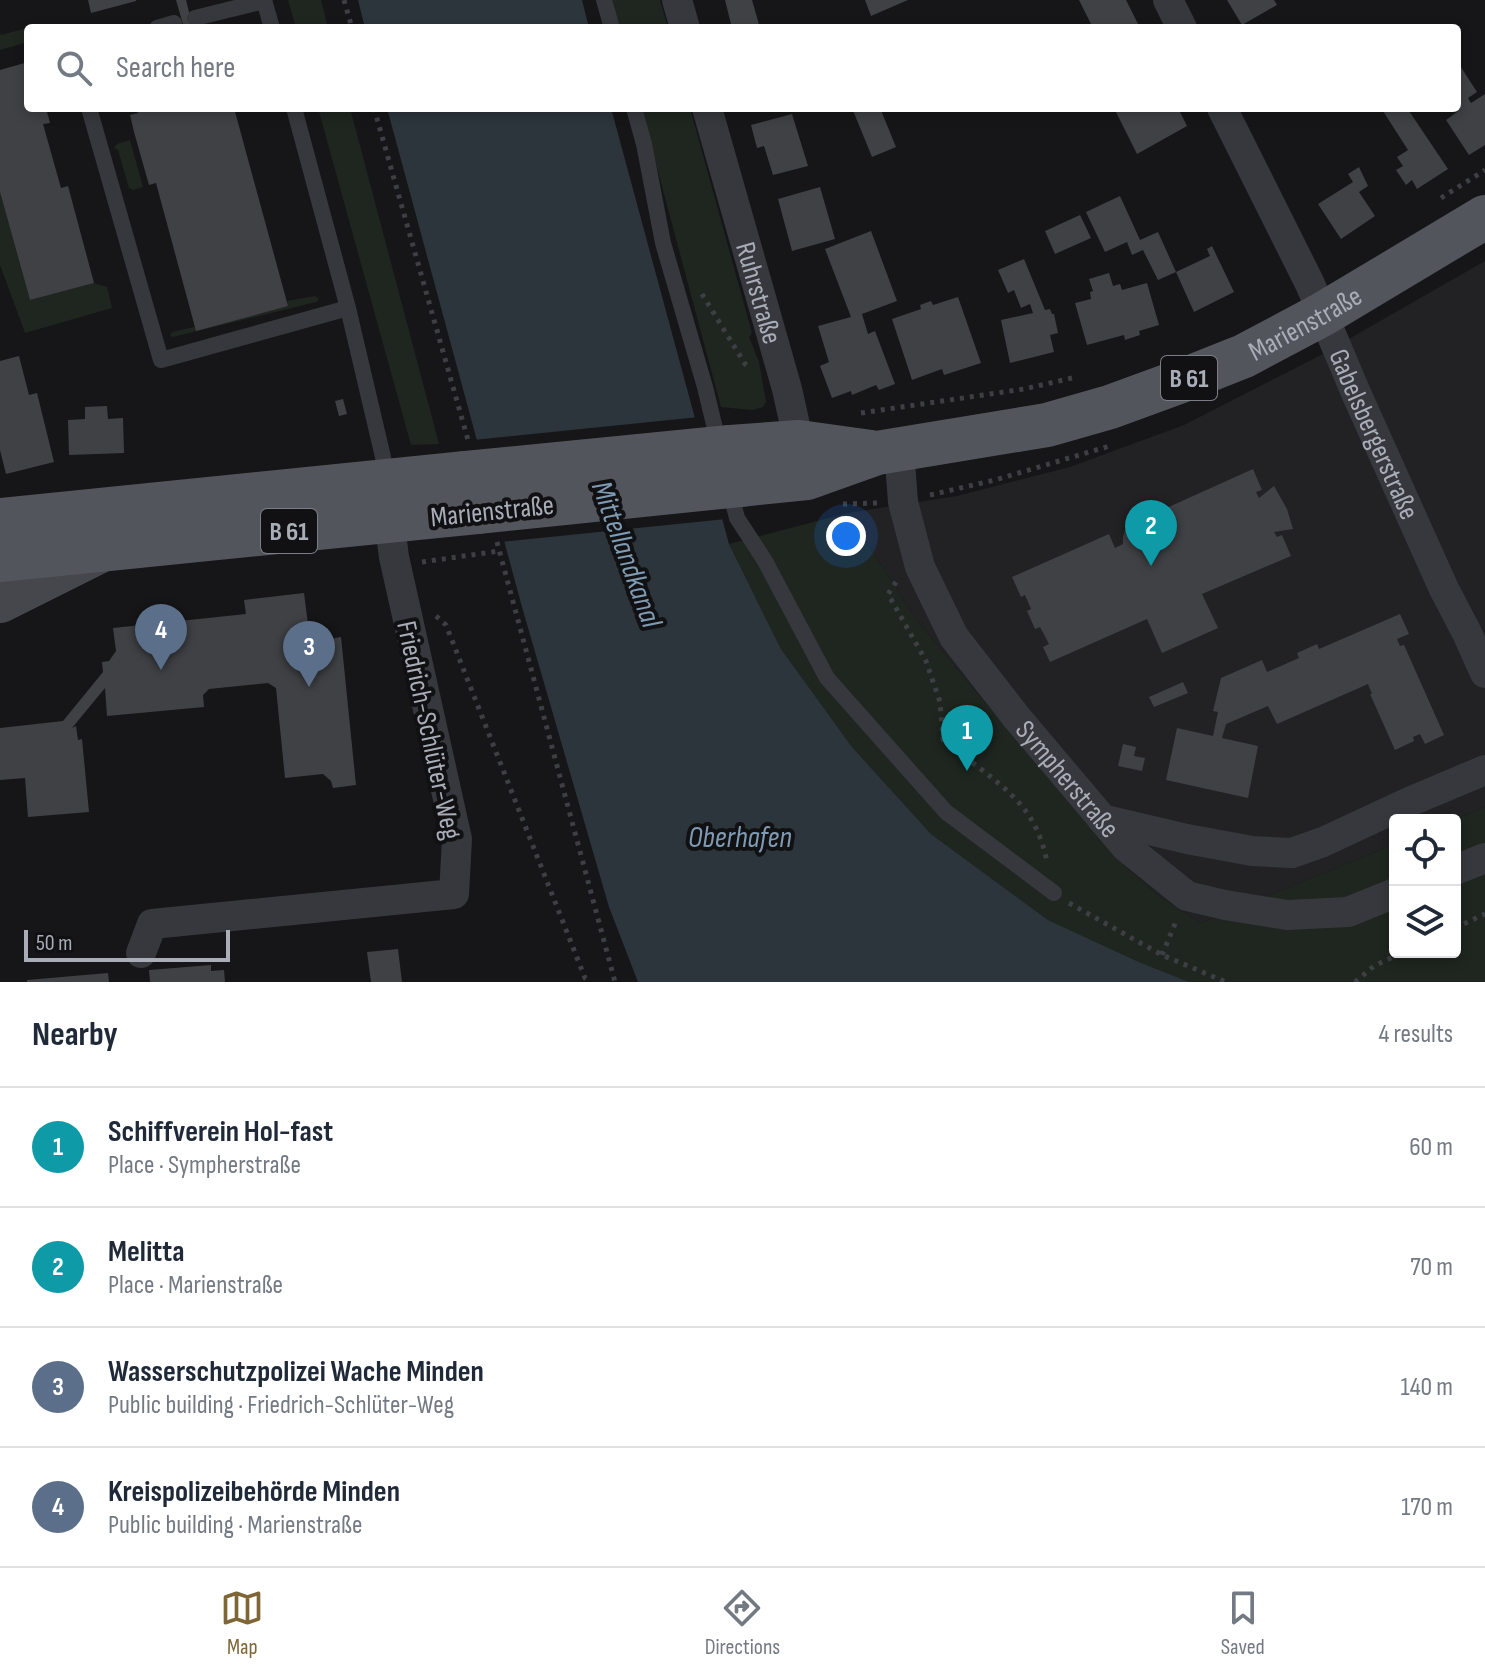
<!DOCTYPE html>
<meta charset="utf-8">
<style>
body{margin:0;font-family:"Sofia Sans Condensed",sans-serif;background:#f2f2f3;color:#1f2937}
.controls{position:absolute;right:24px;bottom:24px;display:grid;overflow:hidden;border-radius:8px;box-shadow:0 4px 12px #0003}
.controls button{width:72px;height:72px;display:grid;place-items:center;padding:0;border:0;border-bottom:2px solid #e0e1e3;background:#fff;color:#1f2937;font:40px sans-serif}
.scale{position:absolute;left:24px;bottom:20px;width:206px;box-sizing:border-box;padding-left:8px;border:4px solid #a8adb8;border-top:0;font-size:22px;line-height:28px;white-space:nowrap;color:#a8adb8;-webkit-text-stroke:6px #111113;paint-order:stroke}
.you{position:absolute;left:846px;top:536px;width:28px;height:28px;margin:-20px;border:6px solid #fff;border-radius:50%;background:#1a73e8;box-shadow:0 0 0 12px #1a73e833}
.badge{display:grid;place-items:center;width:52px;height:52px;border-radius:50%;background:#7e6636;color:#fff;font-size:26px;font-weight:700}
.pin{position:absolute;translate:-50% -66px;filter:drop-shadow(0 2px 4px #0008)}
.pin::after{content:'';position:absolute;top:42px;width:28px;height:24px;background:inherit;clip-path:polygon(0 0,100% 0,50% 100%)}
.list{margin:0;padding:0;list-style:none}
h2{display:flex;justify-content:space-between;align-items:center;height:104px;margin:0;padding:0 32px;font-size:34px}
h2 small{font-size:26px;font-weight:400;color:#747a83}
.list li{display:grid;grid-template-columns:52px 1fr auto;gap:24px;align-items:center;box-sizing:border-box;height:120px;padding:0 32px;border-top:2px solid #e0e1e3}
.list b{display:block;font-size:30px;white-space:nowrap}
.list p{margin:0;font-size:26px;white-space:nowrap;color:#747a83}
.list em{font-size:26px;font-style:normal;color:#747a83}
.icon{flex:none;width:44px;height:44px;fill:none;stroke:currentColor;stroke-width:2;stroke-linecap:round;stroke-linejoin:round}
.map{position:relative;flex:none;width:1485px;height:982px;overflow:hidden}
.search{position:absolute;background:#fff;box-shadow:0 4px 12px #0003;left:24px;right:24px;top:24px;height:88px;display:flex;align-items:center;gap:20px;box-sizing:border-box;padding:0 28px;border-radius:8px;color:#747a83;font-size:30px}
.sheet{height:584px;background:#fff}
nav{display:flex;justify-content:space-around;align-items:center;box-sizing:border-box;height:112px;border-top:2px solid #e0e1e3;background:#fff;font-size:22px;color:#747a83}
nav a{display:grid;justify-items:center;gap:4px}
nav .on{color:#7e6636}
.map>svg:first-child{display:block}
</style>
<div class="map">
<svg width="1485" height="982" viewBox="0 0 1485 982">
<rect width="100%" height="100%" fill="#161618"/>
<path fill="#222225" d="M1485 261V807L1453 820H1395V844L1201 923 1163 899 1131 872 1082 818 917 621 848 513 957 496 1070 467 1184 425 1319 356Z"/>
<path fill="#1e261f" d="M288 0H321L328 28H296Z
M612 0H660L668 28H620Z
M31 27 28 28V42L0 50V32L1 35Z
M318 108H350L439 444 411 445Z
M641 108H690L752 333 749 337 759 362 766 402 763 407 752 410 721 407Z
M130 140 143 187 133 190 129 188 118 150 114 148 117 144Z
M0 192 30 300 94 283 107 287 112 308 25 333 0 265Z
M315 296 319 299 316 302 173 337 170 336 172 332 288 306 287 301Z
M848 513 917 621 1082 818 1131 872 1163 899 1201 923 1395 844V952H1455V820H1453L1485 807V982H1189L1139 962 1048 920 931 834 852 747 781 649 729 544Z"/>
<path fill="#2c353c" d="M358 0H582L589 28H365Z
M387 108H611L729 544 781 649 852 747 931 834 1048 920 1139 962 1189 982H638L609 907 522 607Z"/>
<path fill="#161618" d="M699 417 726 519 501 542 473 440Z"/>
<path fill="#404145" d="M88 0H136V1L91 13Z
M176 0H186L193 28H184Z
M725 0H752L760 28H732Z
M865 0H908L871 16Z
M1079 0H1126L1140 28H1093Z
M1227 0H1274L1277 5 1242 25Z
M1457 61 1477 92 1468 98 1471 103 1485 94V145L1469 155 1446 120 1457 112 1455 108H1457Z
M28 62V108H46L50 123 43 124 61 188 68 186 94 283 30 300 0 192V70Z
M136 108H234L288 306 196 331 156 183 149 185 134 132 130 115 138 113Z
M852 108H880L896 147 872 157Z
M1114 108H1178L1187 126 1137 154Z
M1381 108H1407L1448 169 1417 189 1412 180 1406 185 1396 170 1403 166 1397 157 1408 150Z
M792 114 808 166 773 175 764 146 757 148 751 125Z
M1359 167 1368 186 1359 192 1375 216 1341 239 1318 204 1353 182 1348 174Z
M820 187 835 239 792 251 778 199Z
M1120 196 1140 240 1158 232 1176 272 1158 280 1143 250 1132 255 1127 242 1105 252 1086 212Z
M1080 215 1091 238 1055 254 1045 231Z
M871 231 897 301 862 314 868 334 875 331 895 384 879 390 876 385 852 395 851 391 832 398 820 366 829 362 818 326 851 317 825 249Z
M1212 246 1234 292 1194 312 1176 272 1210 256 1207 249Z
M1024 259 1045 310 1050 309 1052 314H1054L1058 333 1050 335 1054 352 1010 363 1001 320 1033 313 1030 304 1021 308 1014 290 1008 293 998 270Z
M1109 273 1113 286 1120 284 1122 290 1147 283 1159 325 1139 331 1140 335 1125 340 1124 335 1087 345 1075 303 1091 299 1090 292 1093 291 1089 279Z
M958 297 981 363 944 375 942 369 912 380 892 319 921 309 920 305 931 301 933 305Z
M19 356 29 395 37 393 54 462 6 474 0 450V361Z
M343 399 347 414 339 416 335 401Z
M107 406 108 419 123 418 124 453 69 455 68 420 85 419V407Z
M1253 469 1262 490 1256 492 1259 498 1274 486 1287 509 1293 529 1274 532 1277 537 1282 535 1291 556 1202 594 1218 628 1162 653 1147 619 1050 662 1043 647 1049 644 1040 627 1035 629 1027 611 1031 609 1025 595 1021 597 1012 577 1109 534 1115 548 1123 544V537L1125 530 1130 524 1137 520 1145 519 1152 521 1159 528 1168 524 1162 510Z
M304 593 309 632 318 641 341 637 356 785 333 788 331 781 323 774 285 778 276 688 268 683 209 689 203 695 204 707 107 716 105 688 72 728 76 726 78 740 82 739 89 812 28 817 25 778 0 780V728L63 721 103 672 102 662 109 661 116 651 113 628 246 614 244 600Z
M1400 614 1409 634 1397 639 1400 646 1404 645 1444 735 1425 744 1420 734 1413 737 1414 741 1395 750 1370 694H1372L1368 684 1277 724 1268 706 1226 724 1222 738 1258 746 1248 798 1166 780 1177 728 1213 736 1218 712 1213 711 1221 678 1262 660 1267 672 1299 658 1297 653 1317 644 1319 649Z
M1183 682 1188 693 1154 707 1149 697Z
M1123 744 1136 747 1134 756 1145 758 1142 771 1118 766Z
M398 949 402 982H371L367 952Z
M211 965V971L224 970 225 982H150L149 970Z
M108 973 109 982H27V980Z"/>
<g fill="none" stroke-linecap="round" stroke-linejoin="round">
<path stroke="#3d3f44" stroke-width="5" stroke-dasharray="4 6" stroke-linecap="butt" d="M344 0 352 28
M374 108 468 440
M1441 198 1485 170
M702 294 745 364 751 369
M861 413 1024 389 1072 378
M930 495 995 480 1113 445
M843 504 877 503
M497 542 615 982
M422 562 499 551
M896 582 888 594 926 661 940 702 943 740C968 760 1007 786 1025 810 1036 824 1044 845 1047 862
M436 616 446 625 585 978 590 982
M1069 903 1162 955 1226 982
M1455 928 1485 914
M1162 955 1177 919
M1355 982 1374 966 1403 952"/>
<path stroke="#37383d" stroke-width="16" d="M264 0 272 28
M604 0 612 28
M195 18 264 1
M157 28 174 23
M89 108 161 360 348 308
M294 108 348 308 383 457 386 479
M634 108 644 144 663 243 705 387 719 445
M729 487 737 518 765 561 827 678 946 812 1054 893"/>
<g stroke="#37383d" stroke-width="30">
<path d="M677 0 685 28"/>
<path d="M1168 0 1182 28"/>
<path id="s1" d="M707 108 787 389 803 461"/>
<path id="s2" d="M1222 108 1310 284 1356 393 1444 589 1467 633 1485 673"/>
<path id="s3" d="M899 449 903 502 920 567 954 637 1017 718 1126 847 1187 896 1225 905 1287 915 1348 912 1395 893"/>
<path d="M1102 819 1187 839 1252 851 1292 853 1323 842 1409 802 1485 770"/>
<path d="M1455 870 1485 858"/>
<path d="M141 953 152 924 454 894 457 839 394 557 387 502"/>
</g>
<path stroke="#45474d" stroke-width="44" d="M0 601 98 552"/>
<g stroke="#53555c" stroke-width="44">
<path d="M730 447 799 442 871 452"/>
<path id="s4" d="M740 485 807 478 877 453 1047 425 1110 407 1181 381 1244 356 1323 314 1485 217"/>
<path d="M0 520 466 473"/>
<path d="M0 560 477 512"/>
</g>
<path stroke="#53555c" stroke-width="44" d="M466 473 730 447
M477 512 740 485"/>
</g>
<g text-anchor="middle" stroke-width="8" stroke-linejoin="round" paint-order="stroke">
<g fill="#111113" stroke="#7b7e86" stroke-width="2">
<rect x="1161" y="356" width="56" height="44" rx="6"/>
<rect x="261" y="509" width="56" height="44" rx="6"/>
</g>
<g font-size="26" font-weight="bold" fill="#a8adb8">
<text x="1189" y="387">B 61</text>
<text x="289" y="540">B 61</text>
</g>
<g font-size="28" fill="#a8adb8" stroke="#111113">
<text dy="10" stroke="none"><textPath href="#s1" startOffset="192">Ruhrstraße</textPath></text>
<text dy="10" stroke="none"><textPath href="#s4" startOffset="592">Marienstraße</textPath></text>
<text dy="10" stroke="none"><textPath href="#s2" startOffset="360">Gabelsbergerstraße</textPath></text>
<text transform="translate(492 510) rotate(-6)" y="10">Marienstraße</text>
<text transform="translate(430 730) rotate(78)" y="10">Friedrich-Schlüter-Weg</text>
<text dy="10" stroke="none"><textPath href="#s3" startOffset="380">Sympherstraße</textPath></text>
</g>
<g font-size="30" font-style="italic" fill="#7f9bb3" stroke="#111113">
<text transform="translate(627 554) rotate(70)" y="10">Mittellandkanal</text>
<text x="740" y="847">Oberhafen</text>
</g>
</g>
</svg>
<div class="controls">
<button><svg class="icon" aria-label="locate" viewBox="0 0 24 24"><circle cx="12" cy="12" r="6"/><path d="M12 2v4M12 18v4M2 12h4M18 12h4"/></svg></button>
<button><svg class="icon" aria-label="layers" viewBox="0 0 24 24"><path d="M12 4l9 5-9 5-9-5zM3 14l9 5 9-5"/></svg></button>
</div>
<div class="scale">50 m</div>
<div class="you"></div>
<div class="pin badge" style="left:967px;top:771px;background:#0f9aa8">1</div>
<div class="pin badge" style="left:1151px;top:566px;background:#0f9aa8">2</div>
<div class="pin badge" style="left:309px;top:687px;background:#5c6f8a">3</div>
<div class="pin badge" style="left:161px;top:670px;background:#5c6f8a">4</div>
<div class="search"><svg class="icon" aria-label="search" viewBox="0 0 24 24"><circle cx="10" cy="10" r="6"/><path d="M15 15l6 6"/></svg>Search here</div>
</div>
<section class="sheet">
<h2>Nearby<small>4 results</small></h2>
<ul class="list">
<li><span class="badge" style="background:#0f9aa8">1</span><div><b>Schiffverein Hol-fast</b><p>Place · Sympherstraße</p></div><em>60 m</em></li>
<li><span class="badge" style="background:#0f9aa8">2</span><div><b>Melitta</b><p>Place · Marienstraße</p></div><em>70 m</em></li>
<li><span class="badge" style="background:#5c6f8a">3</span><div><b>Wasserschutzpolizei Wache Minden</b><p>Public building · Friedrich-Schlüter-Weg</p></div><em>140 m</em></li>
<li><span class="badge" style="background:#5c6f8a">4</span><div><b>Kreispolizeibehörde Minden</b><p>Public building · Marienstraße</p></div><em>170 m</em></li>
</ul>
</section>
<nav>
<a class="on"><svg class="icon" aria-label="map" viewBox="0 0 24 24"><path d="M3 6l6-2 6 2 6-2v14l-6 2-6-2-6 2zM9 4v14M15 6v14"/></svg>Map</a>
<a><svg class="icon" aria-label="directions" viewBox="0 0 24 24"><path d="M12 3l9 9-9 9-9-9zM9 14v-3h6M13 9l2 2-2 2"/></svg>Directions</a>
<a><svg class="icon" aria-label="saved" viewBox="0 0 24 24"><path d="M7 4h10v16l-5-4-5 4z"/></svg>Saved</a>
</nav>
